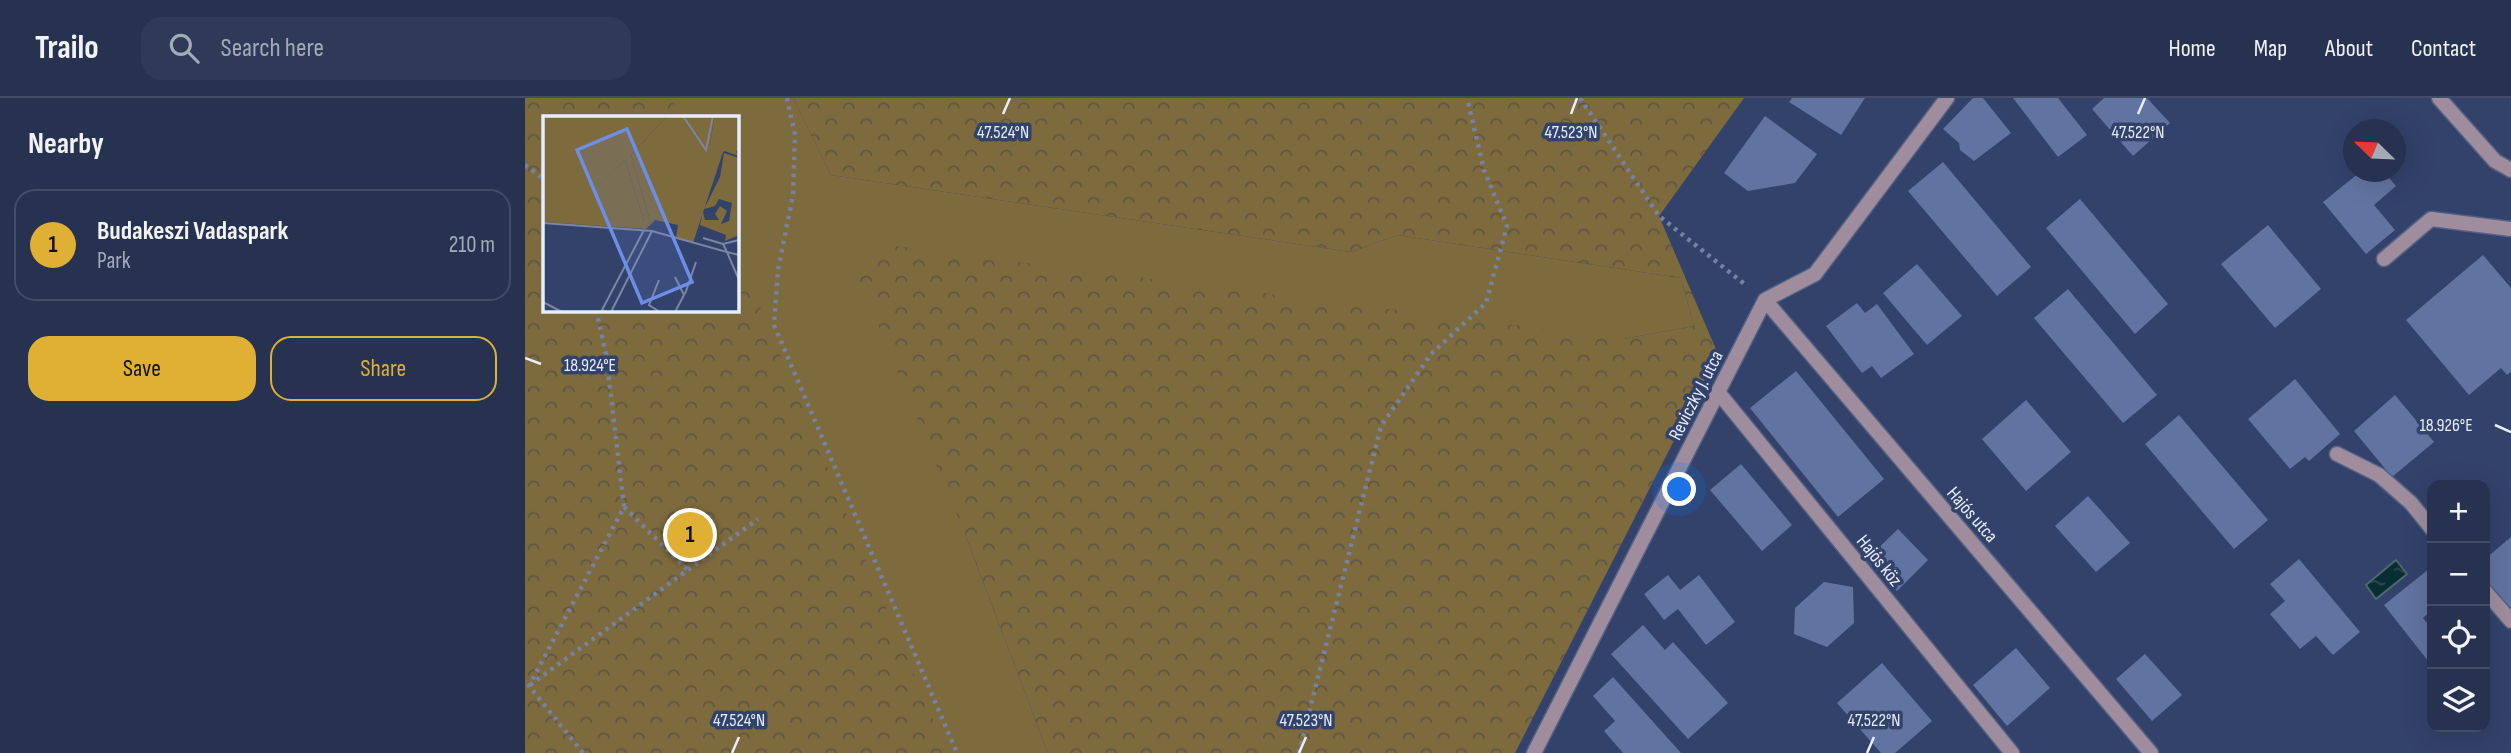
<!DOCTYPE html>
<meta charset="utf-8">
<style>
body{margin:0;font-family:"Sofia Sans Condensed",sans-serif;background:#2e3a57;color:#f1f3f6}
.controls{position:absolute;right:21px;bottom:21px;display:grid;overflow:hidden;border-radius:14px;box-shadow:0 7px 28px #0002}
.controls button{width:63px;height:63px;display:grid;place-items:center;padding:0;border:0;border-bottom:2px solid #424d67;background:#263250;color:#f1f3f6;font:35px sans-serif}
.compass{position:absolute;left:1818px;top:21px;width:63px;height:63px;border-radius:50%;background:#263250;box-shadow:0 7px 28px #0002;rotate:293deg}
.you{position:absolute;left:1155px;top:392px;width:24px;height:24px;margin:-18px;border:5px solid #fff;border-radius:50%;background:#1a73e8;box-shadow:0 0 0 10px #1a73e833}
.badge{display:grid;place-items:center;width:46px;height:46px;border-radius:50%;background:#dfb034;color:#111;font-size:23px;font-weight:700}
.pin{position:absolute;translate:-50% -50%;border:4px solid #fff;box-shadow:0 2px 7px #0006}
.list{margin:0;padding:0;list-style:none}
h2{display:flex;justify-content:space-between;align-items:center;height:91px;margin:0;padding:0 28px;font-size:30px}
h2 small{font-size:23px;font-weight:400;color:#a4aab7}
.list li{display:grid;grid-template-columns:46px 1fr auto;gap:21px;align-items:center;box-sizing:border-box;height:112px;margin:0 14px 14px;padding:0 14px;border:2px solid #424d67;border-radius:21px}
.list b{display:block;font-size:26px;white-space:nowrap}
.list p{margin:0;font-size:23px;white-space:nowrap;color:#a4aab7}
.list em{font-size:23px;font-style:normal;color:#a4aab7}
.actions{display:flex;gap:14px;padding:21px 28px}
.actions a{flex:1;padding:16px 0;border:2px solid #dfb034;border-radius:21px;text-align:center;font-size:24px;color:#dfb034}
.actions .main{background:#dfb034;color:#111}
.icon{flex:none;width:38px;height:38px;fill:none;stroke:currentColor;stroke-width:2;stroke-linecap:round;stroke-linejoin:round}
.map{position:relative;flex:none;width:1986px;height:655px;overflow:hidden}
header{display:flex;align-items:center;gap:42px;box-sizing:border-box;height:98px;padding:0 35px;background:#263250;border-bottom:2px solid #424d67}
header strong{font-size:33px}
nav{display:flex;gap:38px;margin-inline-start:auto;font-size:24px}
.search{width:490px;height:63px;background:#2e3a57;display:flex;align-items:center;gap:18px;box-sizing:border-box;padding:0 24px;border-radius:21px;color:#a4aab7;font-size:26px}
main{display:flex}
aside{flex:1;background:#263250}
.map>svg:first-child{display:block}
</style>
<header>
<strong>Trailo</strong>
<div class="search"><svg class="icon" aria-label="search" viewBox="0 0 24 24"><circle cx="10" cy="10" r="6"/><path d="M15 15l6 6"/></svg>Search here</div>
<nav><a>Home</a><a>Map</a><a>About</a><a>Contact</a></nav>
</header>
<main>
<aside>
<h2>Nearby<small></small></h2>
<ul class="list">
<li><span class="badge">1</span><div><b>Budakeszi Vadaspark</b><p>Park</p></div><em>210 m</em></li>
</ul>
<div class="actions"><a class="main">Save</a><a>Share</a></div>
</aside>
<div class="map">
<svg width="1986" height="655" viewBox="0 0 1986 655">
<defs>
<pattern id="forest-crowns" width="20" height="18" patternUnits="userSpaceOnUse" patternTransform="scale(1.75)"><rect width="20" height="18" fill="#7d6a3d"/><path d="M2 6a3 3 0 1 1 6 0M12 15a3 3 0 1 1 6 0" fill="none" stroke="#5e5745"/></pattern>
<pattern id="water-ripples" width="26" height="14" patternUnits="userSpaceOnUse" patternTransform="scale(1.75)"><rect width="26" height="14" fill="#082d32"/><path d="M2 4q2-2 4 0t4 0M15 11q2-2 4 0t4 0" fill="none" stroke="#2c4c51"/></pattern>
</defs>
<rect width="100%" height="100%" fill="#33426b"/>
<path fill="#7d6a3d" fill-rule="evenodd" d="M0 0H268L306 77 826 154 872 137 1156 180 1169 228 1098 241 440 436 523 655H0ZM19 19H212V212H19Z"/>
<path fill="url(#forest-crowns)" d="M0 0H147L155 19H19V212H212V154L422 655H0Z
M268 0H1219L1134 118 1193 256 990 655H523L440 436 329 169 355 146 1098 241 1169 228 1156 180 872 137 826 154 306 77Z"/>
<path fill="url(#water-ripples)" stroke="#4b676f" stroke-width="2" d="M1871 462 1882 476 1851 501 1841 487Z"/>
<path fill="#6173a0" d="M1267 0H1340L1316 37 1264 4Z
M1448 0H1458L1486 35 1449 63 1435 52 1434 45 1418 31Z
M1488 0H1533L1562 37 1533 59Z
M1579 0H1622L1645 25 1608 58 1567 11Z
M1240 18 1292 56 1270 85 1223 93 1199 75Z
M1418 64 1506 169 1472 198 1383 93Z
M1835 74H1859L1871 88 1849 107 1870 132 1841 156 1798 104Z
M1555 101 1643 206 1610 236 1521 130Z
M1743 127 1796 191 1750 230 1696 166Z
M1958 157 1986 190V274L1982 277 1976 270 1944 297 1881 222Z
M1392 166 1437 218 1402 247 1358 195Z
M1543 191 1632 297 1598 325 1509 220Z
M1332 205 1340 215 1352 206 1389 256 1356 280 1347 268 1337 275 1301 228Z
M1271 273 1359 381 1313 419 1225 310Z
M1770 281 1815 336 1784 363 1780 359 1765 371 1723 321Z
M1870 297 1909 344 1867 379 1829 333Z
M1501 302 1546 354 1501 393 1457 341Z
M1654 317 1743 422 1709 451 1620 346Z
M1216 366 1267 427 1237 453 1185 392Z
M1563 398 1605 445 1571 474 1530 428Z
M1373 431 1403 462 1372 493 1341 462Z
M1986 439V516L1960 485V461Z
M1774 461 1835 534 1808 557 1791 538 1775 551 1745 516 1760 503 1745 486Z
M1904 471 1907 475V512L1898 520 1907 531V568L1859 507Z
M1143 477 1155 492 1174 477 1210 524 1181 547 1153 511 1139 522 1119 496Z
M1299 484 1328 489 1329 525 1302 549 1269 536 1270 510Z
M1118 527 1140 552 1148 544 1203 605 1163 641 1086 556Z
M1491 550 1525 590 1482 628 1448 587Z
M1620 556 1657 597 1627 623 1591 581Z
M1357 565 1407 623 1370 655H1356L1312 605Z
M1088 579 1156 655H1098L1079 633 1090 623 1068 598Z"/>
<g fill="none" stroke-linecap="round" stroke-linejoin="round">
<g stroke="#536185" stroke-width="17">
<path id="service" d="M1914 0 1970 63 1986 72
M1859 161 1906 121 1986 131
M1193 294 1487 655"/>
</g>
<g stroke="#536185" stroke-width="17">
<path id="minor" d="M1240 202 1626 655
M1812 356 1854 377 1886 405 1907 431
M1960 493 1986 523
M1009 655 1240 202 1290 176 1422 0"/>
</g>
<path stroke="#7682a1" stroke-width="4.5" stroke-dasharray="3.5 5" stroke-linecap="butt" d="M262 0 270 37 268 97 253 172 249 227 432 655
M1055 0 1134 118 1222 188
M0 67 19 81
M99 409 163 472
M5 587 233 421
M58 655 4 588 99 409 81 256 71 212
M774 655 856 328 906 256 961 205 982 128 959 72 942 0"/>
<use href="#service" stroke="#9f8d9e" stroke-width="14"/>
<use href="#minor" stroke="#9f8d9e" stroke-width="14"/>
</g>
<path fill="none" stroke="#e6edfc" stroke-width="2.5" d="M478 16 485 0M1046 16 1052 0M1613 16 1620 0M0 260 16 266M1970 327 1986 334M207 655 214 639M774 655 781 639M1342 655 1349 639"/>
<g text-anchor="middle" stroke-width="7" stroke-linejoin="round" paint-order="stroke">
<g font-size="19" fill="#e6edfc" stroke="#33426b">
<text transform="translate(1170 297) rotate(-63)" y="7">Reviczky J. utca</text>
<text transform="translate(1448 416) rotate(49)" y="7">Hajós utca</text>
<text transform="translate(1355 462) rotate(51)" y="7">Hajós köz</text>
</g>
</g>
<g transform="translate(18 18)">
<rect width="196" height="196" fill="#33426b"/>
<path d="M0 0H124L88 39 108 108 105 110 101 105 82 44 24 103V92L30 84ZM171 0 196 1V36L167 30Z" fill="#7d6a3d"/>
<path d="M0 0H112L24 92V102L82 44 101 105 108 108 88 39 124 0H171L167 30 186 26 196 40 181 35 179 39 150 127 133 122 135 109 112 104 103 113 0 106ZM181 37 196 42V119L182 125 183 119 157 109 160 96 162 104H176L172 98 177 90 184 95 178 108 186 105 189 87 176 83 172 90 161 93 177 61Z" fill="#7d6a3d"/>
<path fill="none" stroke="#7b86a5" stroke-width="2" d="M140 0 163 34 170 0M0 107 109 115 184 136 196 164M160 122 180 128 196 124M180 128 184 136 196 139M116 164 106 189 117 196M142 178 153 146M0 186 19 196M63 196 59 194 101 114M68 196 109 115M132 196 141 179 132 161"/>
<path fill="#6d8ee6" fill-opacity="0.15" stroke="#6d8ee6" stroke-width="3.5" d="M84 13 149 166 99 187 34 34Z"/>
<rect width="196" height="196" fill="none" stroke="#e6edfc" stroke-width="3.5"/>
</g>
<g font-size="18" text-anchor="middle" fill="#e6edfc" stroke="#33426b" stroke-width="7" stroke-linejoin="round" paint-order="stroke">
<text x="478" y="40">47.524°N</text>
<text x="1046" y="40">47.523°N</text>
<text x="1613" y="40">47.522°N</text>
<text x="65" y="273">18.924°E</text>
<text x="1921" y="333">18.926°E</text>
<text x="214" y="628">47.524°N</text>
<text x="781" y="628">47.523°N</text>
<text x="1349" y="628">47.522°N</text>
</g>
</svg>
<div class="controls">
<button>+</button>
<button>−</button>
<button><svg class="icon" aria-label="locate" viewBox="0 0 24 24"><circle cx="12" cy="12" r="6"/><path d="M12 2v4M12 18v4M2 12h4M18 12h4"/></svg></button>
<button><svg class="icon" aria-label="layers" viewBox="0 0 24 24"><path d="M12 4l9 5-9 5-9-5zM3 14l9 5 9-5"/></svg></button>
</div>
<svg class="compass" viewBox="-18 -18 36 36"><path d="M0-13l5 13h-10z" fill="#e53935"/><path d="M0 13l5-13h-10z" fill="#a4aab7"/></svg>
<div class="you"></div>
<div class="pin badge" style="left:165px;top:437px">1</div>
</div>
</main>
